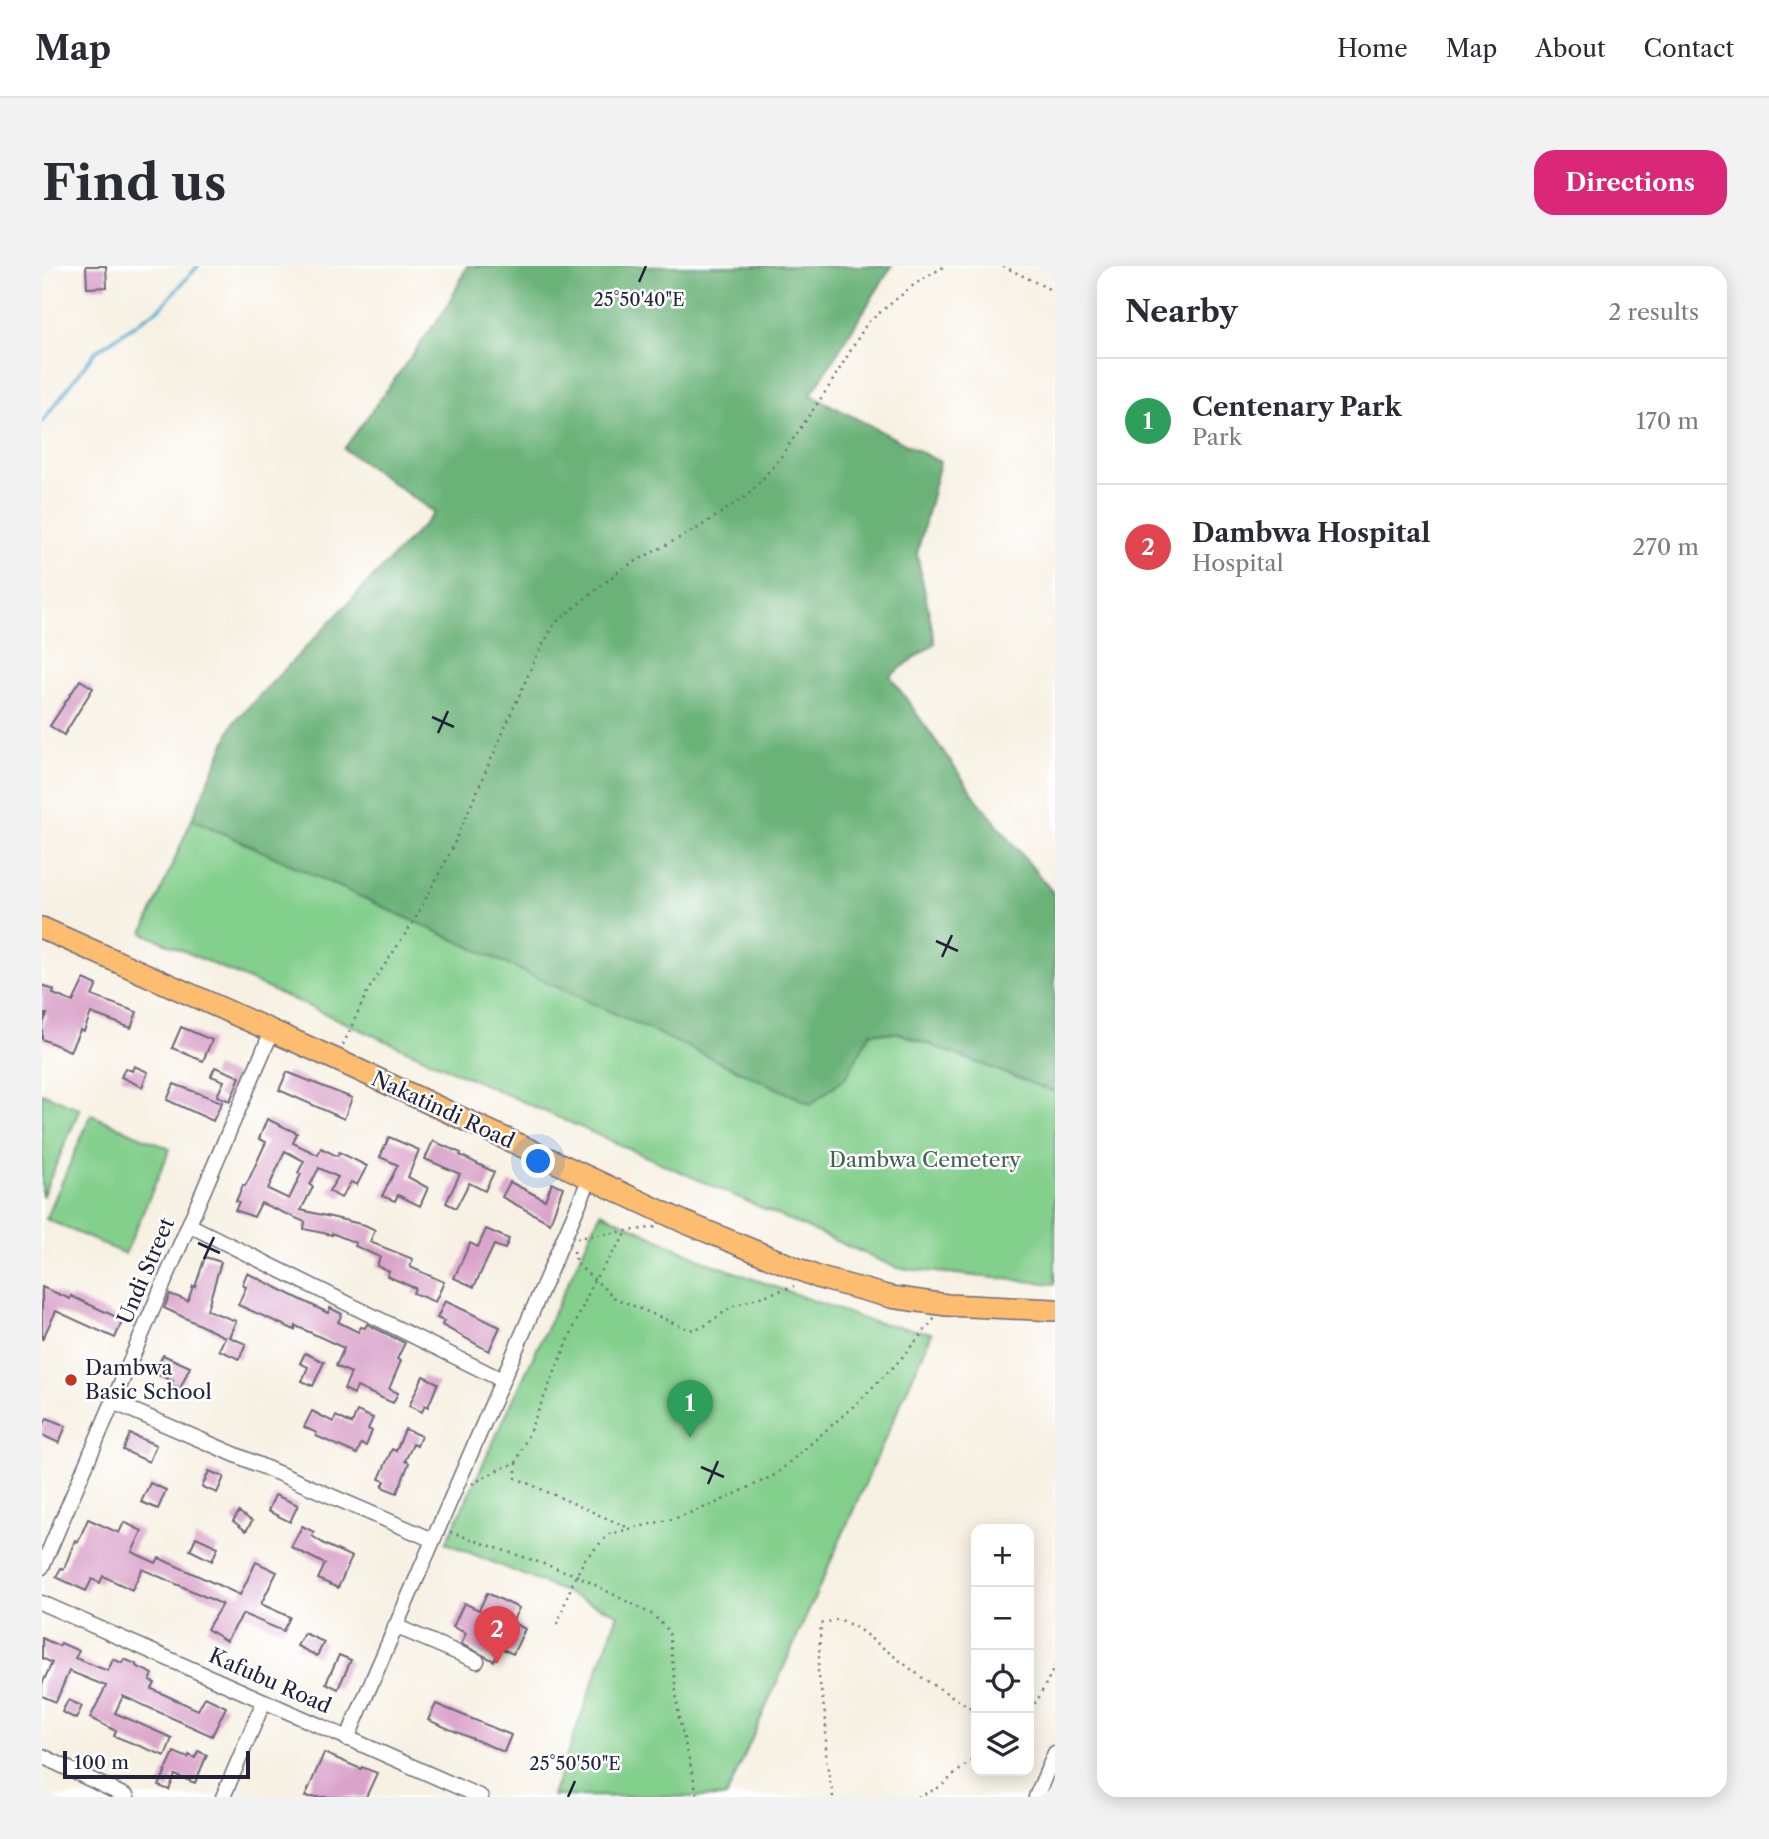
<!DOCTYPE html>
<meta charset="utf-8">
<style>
body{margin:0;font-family:"Libre Caslon Text",serif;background:#f2f2f3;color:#2b2b33}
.controls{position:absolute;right:21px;bottom:21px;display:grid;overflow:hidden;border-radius:14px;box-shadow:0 4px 18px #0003}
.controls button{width:63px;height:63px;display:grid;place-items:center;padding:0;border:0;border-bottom:2px solid #e1e1e2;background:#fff;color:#2b2b33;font:35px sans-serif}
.scale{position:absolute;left:21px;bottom:18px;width:187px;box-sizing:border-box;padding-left:7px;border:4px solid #22223b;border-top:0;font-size:19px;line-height:24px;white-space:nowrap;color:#22223b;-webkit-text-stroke:5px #fff;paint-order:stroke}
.you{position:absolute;left:497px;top:896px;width:24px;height:24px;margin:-18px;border:5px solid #fff;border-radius:50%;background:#1a73e8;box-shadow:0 0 0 10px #1a73e833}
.badge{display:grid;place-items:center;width:46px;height:46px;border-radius:50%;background:#db2777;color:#fff;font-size:23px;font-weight:700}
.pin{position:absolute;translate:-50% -58px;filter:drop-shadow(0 2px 4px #0008)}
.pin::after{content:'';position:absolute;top:37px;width:24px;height:21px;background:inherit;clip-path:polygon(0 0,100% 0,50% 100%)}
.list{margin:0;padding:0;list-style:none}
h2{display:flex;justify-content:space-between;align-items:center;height:91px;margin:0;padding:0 28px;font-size:30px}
h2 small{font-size:23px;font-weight:400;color:#7c7c81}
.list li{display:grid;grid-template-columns:46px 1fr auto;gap:21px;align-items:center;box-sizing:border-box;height:126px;padding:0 28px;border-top:2px solid #e1e1e2}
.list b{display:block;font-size:26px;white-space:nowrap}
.list p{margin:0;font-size:23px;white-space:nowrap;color:#7c7c81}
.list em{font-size:23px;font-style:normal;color:#7c7c81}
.icon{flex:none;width:38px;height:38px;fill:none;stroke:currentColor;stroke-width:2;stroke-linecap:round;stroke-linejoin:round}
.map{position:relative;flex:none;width:1013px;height:1531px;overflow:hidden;border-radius:21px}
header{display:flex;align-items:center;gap:42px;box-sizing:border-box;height:98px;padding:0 35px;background:#fff;border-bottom:2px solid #e1e1e2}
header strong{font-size:33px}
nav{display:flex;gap:38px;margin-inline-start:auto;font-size:24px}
.intro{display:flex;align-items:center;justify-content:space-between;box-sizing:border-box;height:168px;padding:0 42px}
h1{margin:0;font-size:49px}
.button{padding:18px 32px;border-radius:21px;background:#db2777;color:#fff;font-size:24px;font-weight:700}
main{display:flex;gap:42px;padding:0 42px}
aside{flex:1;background:#fff;border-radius:21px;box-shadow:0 4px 18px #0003}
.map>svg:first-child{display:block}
</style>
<header>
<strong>Map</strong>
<nav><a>Home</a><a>Map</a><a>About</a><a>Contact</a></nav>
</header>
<div class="intro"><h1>Find us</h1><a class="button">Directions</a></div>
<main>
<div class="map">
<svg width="1013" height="1531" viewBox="0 0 1013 1531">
<rect width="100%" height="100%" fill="#fff"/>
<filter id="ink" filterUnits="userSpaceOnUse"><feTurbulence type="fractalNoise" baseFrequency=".0143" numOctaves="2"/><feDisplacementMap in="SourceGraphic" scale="14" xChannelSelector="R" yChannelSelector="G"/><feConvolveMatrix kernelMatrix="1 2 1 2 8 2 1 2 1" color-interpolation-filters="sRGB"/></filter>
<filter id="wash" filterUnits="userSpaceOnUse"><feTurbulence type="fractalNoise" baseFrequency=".00686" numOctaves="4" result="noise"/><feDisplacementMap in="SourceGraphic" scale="28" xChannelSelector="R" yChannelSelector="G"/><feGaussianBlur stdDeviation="1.57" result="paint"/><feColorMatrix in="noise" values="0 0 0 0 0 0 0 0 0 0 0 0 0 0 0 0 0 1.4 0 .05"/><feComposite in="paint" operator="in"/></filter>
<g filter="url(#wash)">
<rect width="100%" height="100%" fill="#f7f1e3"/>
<path fill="#83cf8c" stroke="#527864" stroke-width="2" d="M150 553 768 837 804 811 829 766 857 767 1013 826V1018L855 1002 101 667Z
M0 827 38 843 0 931Z
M49 849 128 883 83 988 4 953Z
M559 946 665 996 827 1055 890 1067 684 1531 510 1530 576 1348 404 1277Z"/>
<path fill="#6ab278" stroke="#466a5a" stroke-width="2" d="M425 0H850L769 129 898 196 875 288 893 377 848 410 937 536 1013 629V826L857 767 829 766 804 811 769 838 150 553 192 456 393 247 302 183 407 38Z"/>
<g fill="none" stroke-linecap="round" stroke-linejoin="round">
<path stroke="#55acd2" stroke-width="3.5" d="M0 156 53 86 119 41 156 0"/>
</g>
<g id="blocks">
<path fill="#daa3ca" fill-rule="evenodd" d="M44 0H64L65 21 45 22Z
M38 414 51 422 22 469 8 460Z
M42 713 55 719 50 730 95 746 89 762 49 747 42 765 38 764 28 785 0 773V760L5 748H3L0 753V719L12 724 11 728 31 736Z
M139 761 170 774 161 795 130 782Z
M92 800 106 806 100 821 79 811 83 802 90 805Z
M173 801 198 811 188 835 175 830 182 815 169 810Z
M245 806 310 832 302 853 237 824Z
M132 818 180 836 171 855 125 834Z
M225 853 255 867 251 877 276 889 279 882 295 890 297 886 325 900 315 919 309 916 299 932 287 925 296 911 277 902 268 919 271 921 259 944 323 959 333 964 328 976 371 993 368 1001 402 1016 393 1036 371 1027 373 1022 345 1010 347 1005 335 1000 338 991 313 980 314 977 290 967V969L262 963 263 956 219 937 212 951 193 944 197 936 194 935 201 919 203 920 207 913 224 876 217 873ZM243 885 262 895 256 907 259 908 247 933 226 923Z
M347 871 377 884 366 911 386 922 378 940 356 929 353 935 340 930 356 899 338 891Z
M391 875 419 887 418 889 452 906 443 925 427 917 414 942 404 937 418 908 383 893Z
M468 916 503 934 510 917 521 921 508 957 460 931Z
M444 963 467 973 463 983 452 979 432 1021 412 1012 428 977 436 981Z
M163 991 179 996 165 1044 194 1055 187 1071 204 1078 197 1093 177 1084 183 1071 122 1042 128 1028 146 1035 151 1020 153 1021Z
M205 1007 286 1047 288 1042 300 1048 296 1056 316 1066 319 1061 323 1062 325 1058 363 1077 355 1093 359 1095 347 1123 356 1127 351 1137 315 1121 312 1128 302 1123 309 1107 294 1100 302 1082 254 1060 253 1064 196 1039 204 1021 200 1019Z
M0 1021 28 1033 29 1030 81 1054 73 1072 14 1045 0 1074Z
M403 1035 458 1061 447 1085 400 1059 402 1055 395 1052Z
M263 1087 282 1096 271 1120 260 1115 266 1101 258 1097Z
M121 1089 148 1101 138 1123 129 1119 131 1115 116 1109 119 1101 116 1099Z
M381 1110 396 1117 386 1141 383 1139 380 1146 367 1140Z
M270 1145 291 1156 294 1150 310 1158 315 1145 331 1152 326 1163 330 1165 324 1180 319 1178 315 1188 274 1170 275 1167 262 1161Z
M5 1152 24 1160 17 1177 0 1169V1162Z
M363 1163 379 1170 375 1180 371 1178 363 1195 367 1197 355 1227 340 1221 343 1215 337 1213 350 1183 354 1185Z
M88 1168 114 1179 107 1196 81 1184Z
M167 1205 182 1211 175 1227 160 1221Z
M108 1217 124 1224 116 1243 99 1236Z
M233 1229 256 1239 248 1256 226 1245Z
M197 1246 210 1255 204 1265 191 1255Z
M46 1253 77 1267 82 1256 100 1265 90 1286 114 1297 117 1292 198 1329 214 1296 235 1306 219 1338 248 1351 241 1365 201 1348 184 1375 165 1363 180 1338 100 1303 90 1324 61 1310 58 1317 50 1313 44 1325 14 1311 19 1302 22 1303 33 1274 36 1276Z
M260 1260 272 1266 270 1270 284 1279 310 1291 296 1322 276 1313 283 1298 249 1281Z
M154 1271 176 1281 170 1295 148 1284Z
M445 1327 477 1342 470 1356 483 1363 471 1388 459 1382 452 1395 419 1378 424 1367 411 1361 422 1337 437 1344Z
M262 1367 282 1376 275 1390 255 1380Z
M0 1372 17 1380 19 1377 37 1385 33 1392 66 1405 71 1393 80 1397 82 1393 94 1398V1400L111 1408 108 1415 113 1417 110 1423 156 1444 163 1431 184 1441 170 1470 81 1430 73 1447 130 1472 123 1490 72 1470 74 1465 48 1452 64 1420 27 1405 14 1436 0 1430V1418L10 1397 0 1392Z
M297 1389 309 1394 296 1423 284 1417Z
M26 1434 40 1440 34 1453 20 1446Z
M394 1438 469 1469 462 1486 386 1454Z
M156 1485 165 1489 153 1517 133 1509 127 1524 117 1520 132 1486 146 1492 147 1489 153 1492Z
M282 1487 319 1503 320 1501 335 1507 324 1531H263Z"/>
</g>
</g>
<g filter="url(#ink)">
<use href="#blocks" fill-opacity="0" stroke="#6d6a76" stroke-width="2"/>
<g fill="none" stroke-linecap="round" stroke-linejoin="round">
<g stroke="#6d6a76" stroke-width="17">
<path id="minor" d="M147 959 460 1114
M71 1136 391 1274
M0 1301 230 765
M0 1337 439 1531
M353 1360 435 1395
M305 1473 548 912
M0 1490 85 1531
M181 1531 222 1435
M994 1531 1013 1487"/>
</g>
<g stroke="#6d6a76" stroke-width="24">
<path id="highway" d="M0 662 295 794 642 956 778 1012 849 1031 905 1039 1013 1044"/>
</g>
<path stroke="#6d6a76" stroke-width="2.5" stroke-dasharray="2 5" stroke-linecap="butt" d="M961 0 1007 23H1013
M301 779 326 724 372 655 408 587 494 391 513 357 581 302 656 262 706 229 736 195 788 119 825 57 873 18 903 0
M535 972 615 961
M532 985 534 997 573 1032 648 1064 662 1060 691 1040 752 1020
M474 1197V1212L589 1263
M430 1218 458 1203 474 1197 552 1014 586 965
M408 1266 534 1309 611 1349 627 1365 637 1452 656 1531
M515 1358 531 1316 543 1293 567 1268 634 1252 672 1238 733 1209 814 1138 857 1095 893 1052
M987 1442 995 1435 1013 1400
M791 1531 784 1492V1455L776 1405 779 1358 797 1353 815 1362 882 1413 934 1445
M876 1531 898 1521 934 1490"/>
<use href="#minor" stroke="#fff" stroke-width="14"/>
<use href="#highway" stroke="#fcbd6f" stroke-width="21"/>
</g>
</g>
<path fill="none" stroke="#22223b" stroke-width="2.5" d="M597 16 604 0M390 451 412 461M396 467 406 445M894 675 916 685M900 691 910 669M156 977 178 987M162 993 172 971M659 1201 682 1211M666 1218 676 1195M526 1531 533 1515"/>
<circle fill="#c8321e" stroke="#fff" stroke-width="2.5" cx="29" cy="1114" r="7"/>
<g text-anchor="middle" stroke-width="5" stroke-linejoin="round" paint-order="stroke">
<g font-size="21" fill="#22223b" stroke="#fff">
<text transform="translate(401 844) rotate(25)" y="7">Nakatindi Road</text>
<text transform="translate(104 1005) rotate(-67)" y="7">Undi Street</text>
<text transform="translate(228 1415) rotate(24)" y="7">Kafubu Road</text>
</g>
<g font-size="21" fill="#445f57" stroke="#fff">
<text x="883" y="901">Dambwa Cemetery</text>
</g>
<g font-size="21" fill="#22223b" stroke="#fff" text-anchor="start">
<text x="43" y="1109">Dambwa<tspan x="43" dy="24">Basic School</tspan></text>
</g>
</g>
<g font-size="18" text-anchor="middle" fill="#22223b" stroke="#fff" stroke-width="5" stroke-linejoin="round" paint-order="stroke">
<text x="597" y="40">25°50'40"E</text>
<text x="533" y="1504">25°50'50"E</text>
</g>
</svg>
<div class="controls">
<button>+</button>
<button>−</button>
<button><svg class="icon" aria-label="locate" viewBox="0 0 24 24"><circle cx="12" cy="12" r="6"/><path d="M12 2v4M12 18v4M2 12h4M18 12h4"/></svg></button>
<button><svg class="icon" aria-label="layers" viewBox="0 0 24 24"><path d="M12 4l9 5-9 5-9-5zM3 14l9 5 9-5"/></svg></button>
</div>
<div class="scale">100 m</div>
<div class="you"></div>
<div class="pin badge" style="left:648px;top:1172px;background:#2e9e5b">1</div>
<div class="pin badge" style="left:455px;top:1398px;background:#e0444e">2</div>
</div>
<aside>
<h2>Nearby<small>2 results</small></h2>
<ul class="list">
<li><span class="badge" style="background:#2e9e5b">1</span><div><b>Centenary Park</b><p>Park</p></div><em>170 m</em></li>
<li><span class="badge" style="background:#e0444e">2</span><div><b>Dambwa Hospital</b><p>Hospital</p></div><em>270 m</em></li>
</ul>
</aside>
</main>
